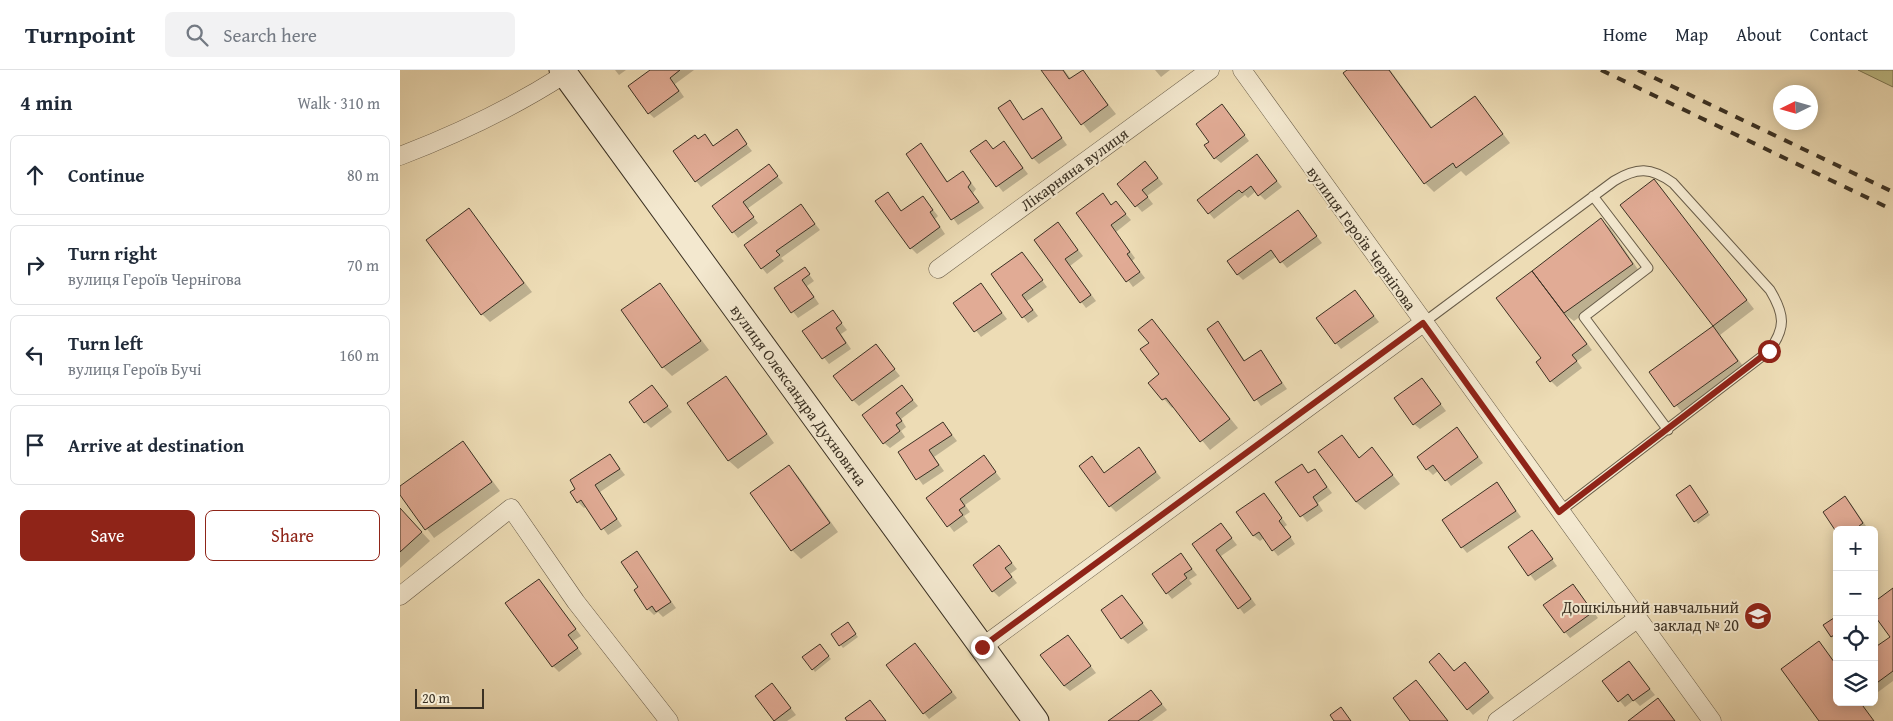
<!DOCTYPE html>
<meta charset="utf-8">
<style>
body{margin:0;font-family:"Gentium Book Plus",serif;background:#f2f2f3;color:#1f2937}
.controls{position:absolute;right:15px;bottom:15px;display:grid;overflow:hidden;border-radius:8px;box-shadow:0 2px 12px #0003}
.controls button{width:45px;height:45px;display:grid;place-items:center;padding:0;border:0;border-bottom:1px solid #e0e1e3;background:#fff;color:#1f2937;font:25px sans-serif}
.compass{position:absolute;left:1373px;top:15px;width:45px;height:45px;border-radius:50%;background:#fff;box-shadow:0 2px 12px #0003;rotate:265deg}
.scale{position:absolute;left:15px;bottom:12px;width:69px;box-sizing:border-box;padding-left:5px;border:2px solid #3b3123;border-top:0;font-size:14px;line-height:18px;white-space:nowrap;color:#3b3123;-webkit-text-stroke:4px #f3e8cf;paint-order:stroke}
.stop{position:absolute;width:15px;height:15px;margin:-11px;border:4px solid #8f2418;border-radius:50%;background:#fff}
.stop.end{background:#8f2418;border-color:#fff;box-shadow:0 1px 5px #0008}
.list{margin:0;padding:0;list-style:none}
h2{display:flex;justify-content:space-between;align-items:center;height:65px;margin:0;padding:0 20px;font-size:21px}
h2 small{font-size:16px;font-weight:400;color:#747a83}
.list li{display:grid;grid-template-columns:32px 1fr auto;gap:15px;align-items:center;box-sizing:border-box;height:80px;margin:0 10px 10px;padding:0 10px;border:1px solid #e0e1e3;border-radius:8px}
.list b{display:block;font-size:19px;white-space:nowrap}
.list p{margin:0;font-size:16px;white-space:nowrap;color:#747a83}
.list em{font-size:16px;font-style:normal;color:#747a83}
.actions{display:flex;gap:10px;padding:15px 20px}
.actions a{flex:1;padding:11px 0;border:1px solid #8f2418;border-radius:8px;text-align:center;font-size:18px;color:#8f2418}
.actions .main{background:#8f2418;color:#fff}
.icon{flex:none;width:28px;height:28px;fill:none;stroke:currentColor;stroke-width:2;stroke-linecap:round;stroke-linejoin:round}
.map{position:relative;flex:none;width:1493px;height:651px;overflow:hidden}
header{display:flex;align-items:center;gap:30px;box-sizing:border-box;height:70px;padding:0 25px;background:#fff;border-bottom:1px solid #e0e1e3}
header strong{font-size:24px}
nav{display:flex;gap:28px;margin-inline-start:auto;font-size:18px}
.search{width:350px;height:45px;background:#f2f2f3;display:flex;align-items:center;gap:12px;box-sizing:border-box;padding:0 18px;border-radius:8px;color:#747a83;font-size:19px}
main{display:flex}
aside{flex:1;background:#fff}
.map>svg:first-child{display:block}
</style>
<header>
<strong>Turnpoint</strong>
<div class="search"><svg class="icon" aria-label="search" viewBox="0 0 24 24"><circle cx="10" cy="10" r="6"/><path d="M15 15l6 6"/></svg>Search here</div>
<nav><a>Home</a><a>Map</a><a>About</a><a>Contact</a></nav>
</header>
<main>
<aside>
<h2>4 min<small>Walk · 310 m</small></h2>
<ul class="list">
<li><svg class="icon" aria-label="ahead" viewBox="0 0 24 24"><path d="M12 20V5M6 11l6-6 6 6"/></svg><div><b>Continue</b></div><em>80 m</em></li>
<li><svg class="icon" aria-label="right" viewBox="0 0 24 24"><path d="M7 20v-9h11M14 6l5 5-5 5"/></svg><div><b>Turn right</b><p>вулиця Героїв Чернігова</p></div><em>70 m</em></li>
<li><svg class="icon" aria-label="left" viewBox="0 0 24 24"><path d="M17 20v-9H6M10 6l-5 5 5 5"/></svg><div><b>Turn left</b><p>вулиця Героїв Бучі</p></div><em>160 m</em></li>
<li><svg class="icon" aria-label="arrive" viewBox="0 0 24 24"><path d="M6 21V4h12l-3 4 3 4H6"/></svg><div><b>Arrive at destination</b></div></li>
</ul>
<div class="actions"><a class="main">Save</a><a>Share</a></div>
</aside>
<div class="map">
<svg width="1493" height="651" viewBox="0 0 1493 651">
<rect width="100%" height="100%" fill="#eddcb5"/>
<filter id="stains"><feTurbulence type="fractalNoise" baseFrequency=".004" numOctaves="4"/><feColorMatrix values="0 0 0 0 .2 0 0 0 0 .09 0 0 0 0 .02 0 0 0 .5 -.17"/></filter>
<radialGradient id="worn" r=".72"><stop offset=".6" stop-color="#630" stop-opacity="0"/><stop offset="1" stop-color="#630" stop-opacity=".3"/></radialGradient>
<path fill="#bfbe88" stroke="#7d7856" d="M1458 0H1493V17Z"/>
<path fill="#0003" d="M215 0H226L219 5Z
M252 0H294L275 14 284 27 254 48 249 43Z
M642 0H664L671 9 682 1 716 44 690 63Z
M755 0H770L761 7Z
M949 0H990L1033 59 1075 27 1110 73 1066 106 1061 101 1034 122 1025 113Z
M610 32 624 51 642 40 667 75 639 94 633 88Z
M827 42 849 71 821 93 815 88 810 72Z
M336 61 352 81 301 117 296 111 299 70 305 66 314 77Z
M586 71 594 80 609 79 628 104 603 122 572 82Z
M521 75 548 112 563 102 576 119 573 123 584 138 558 155 507 84Z
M862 92 882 117 865 130 856 121 848 128 845 125 814 149 809 143Z
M369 96 383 113 347 139 358 153 338 168 314 137Z
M751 99 763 114 747 126 753 134 742 142 718 114Z
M1254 110 1354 239 1320 265 1346 300 1284 345 1250 302 1314 256 1222 135Z
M488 123 502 142 523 127 538 146 535 149 545 164 517 184 511 178Z
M702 125 712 136 716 133 731 150 716 162 735 188 732 191 745 208 733 217 678 143Z
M401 136 420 160 381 188 384 191 367 204 362 198Z
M69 140 132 222 90 252 82 244Z
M898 142 922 173 887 198 877 186 843 210 837 204Z
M1201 150 1210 158 1241 204 1174 251 1167 246 1192 280 1177 291 1182 298 1157 317 1151 311 1143 288 1098 228Z
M658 154 683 186 670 196 696 231 686 238 635 171Z
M622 183 647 217 627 231 638 246 628 253 592 204Z
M405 199 414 211 407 216 419 234 398 248 376 219Z
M260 215 309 280 272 306 263 297 223 241Z
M581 215 607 249 581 267 555 233Z
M955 222 979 252 941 279 936 273Z
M433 242 447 260 441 264 451 279 429 294 404 262Z
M752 251 838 358 810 380 774 336 772 338 750 313 761 304 750 273Z
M818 253 846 292 861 282 887 319 861 336 808 259Z
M476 276 500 306 459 336 453 330Z
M326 308 334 316 374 373 338 399 329 391 289 334Z
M1022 309 1046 341 1020 359 1014 354Z
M252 317 272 342 251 358 245 352Z
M502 317 518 336 501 349 506 357 501 361 505 367 490 378 484 373Z
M543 353 557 371 534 387 544 401 523 415 500 383Z
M1057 359 1083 393 1051 416 1039 400 1033 405 1027 399Z
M941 366 960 388 972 379 1000 414 965 440 956 432Z
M63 372 100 421 34 468 0 423V417Z
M738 379 761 408 716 442 710 436 697 394 705 404Z
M210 385 225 405 200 422 222 456 208 465 187 436 184 438 178 432Z
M584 387 601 409 565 435 570 442 564 446 568 452 554 462 528 428Z
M902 395 909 404 915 400 932 423 918 433 923 441 907 452 877 412Z
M389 397 398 406 438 462 401 489 392 480Z
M1097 414 1121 447 1067 483 1062 477Z
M1293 420 1310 445 1298 454 1278 425Z
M864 424 887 455 884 457 895 474 878 486 864 468 860 471 854 466 838 443Z
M1445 428 1451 434 1468 459 1437 460Z
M0 439 30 471 0 498Z
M821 454 837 475 821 486 856 535 844 544 793 474Z
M1132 462 1157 496 1135 511 1109 477Z
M599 477 617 499 610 504 617 513 599 527 593 521Z
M237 483 276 538 263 547 258 542 254 545 248 539 240 517Z
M781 485 797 505 789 510 792 514 772 529 767 523Z
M1173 515 1198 548 1170 568 1165 562Z
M144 516 181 566 173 571 182 584 159 602 153 596Z
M1493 519V611L1474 625V580L1492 567Z
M722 526 748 560 728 574 722 568Z
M1437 547V567L1434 569 1432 566Z
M450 556 458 567 443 578 432 564Z
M668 566 696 603 670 621 664 616Z
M515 575 557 628 529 649 524 643Z
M422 578 431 589 415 602 413 599Z
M1229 593 1255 625 1240 636 1234 630 1225 637 1204 611Z
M1071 600 1094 628 1073 645 1068 639 1054 602Z
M1016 611 1022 617 1048 651H1012Z
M377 620 396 645 387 651H375L356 626Z
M751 621 767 640 752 651H710Z"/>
<path fill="#e1ab95" stroke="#3b3123" d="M250 0H280L270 8 279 21 248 44 228 16Z
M641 0H663L669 9 683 0 708 35 681 55Z
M947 0H989L1031 58 1075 26 1103 64 1056 98 1053 93 1024 114 943 3Z
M610 30 623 50 642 38 662 68 632 89 598 38Z
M822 34 845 65 814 89 804 75 809 72 796 54Z
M337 59 347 74 295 112 273 81 295 65 298 69 305 64 313 76Z
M586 70 593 79 604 71 623 98 596 117 570 81Z
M521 73 547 112 563 101 571 113 568 117 579 132 551 150 506 84Z
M857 84 877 111 858 126 851 116 842 123 839 120 808 144 797 130Z
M745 91 758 108 742 120 748 127 735 137 717 114Z
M369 94 378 106 343 132 354 147 332 163 312 136Z
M1254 109 1347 230 1313 256 1220 135Z
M488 122 501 141 523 126 533 140 530 142 540 157 510 179 475 131Z
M703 123 711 135 716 131 726 144 711 155 730 182 727 184 740 202 726 212 676 143Z
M401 134 415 154 376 181 380 185 361 199 344 175Z
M69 138 124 213 81 245 26 170Z
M898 140 917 166 880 193 871 180 837 205 827 191Z
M1201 148 1233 194 1164 243 1132 201Z
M658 152 678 180 665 189 691 225 680 233 634 170Z
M622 182 643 210 622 225 633 240 622 248 591 204Z
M405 197 410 204 402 210 414 227 391 243 374 218Z
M1132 201 1187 274 1172 285 1177 291 1150 312 1136 292 1141 288 1096 228Z
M260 213 301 271 262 298 221 240Z
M581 213 602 243 574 262 553 233Z
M955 220 974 246 935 274 916 248Z
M433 240 442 253 436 258 446 273 422 289 402 261Z
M752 249 830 349 800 372 766 328 762 330 748 313 759 304 740 279 749 273 738 260Z
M818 251 844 291 861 280 882 313 854 331 807 259Z
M1313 256 1338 291 1274 337 1249 302Z
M476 274 495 299 452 331 433 306Z
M326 306 367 364 328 391 287 333Z
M1022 308 1041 334 1013 355 994 328Z
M252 315 268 336 244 353 229 332Z
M502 315 513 330 496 343 502 351 496 355 500 361 483 374 462 345Z
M543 352 552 365 529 380 539 395 516 410 498 382Z
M1057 357 1078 387 1045 411 1033 395 1026 400 1017 387Z
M942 365 959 388 972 377 993 405 956 432 918 382Z
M63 371 92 412 25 460 0 425V416Z
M739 377 756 402 709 437 679 396 692 386 704 403Z
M210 384 220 399 195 415 217 449 201 460 181 430 177 433 170 422 175 419 170 410Z
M584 385 596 402 560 429 565 436 559 440 563 445 547 457 526 428Z
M902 394 908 403 915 399 927 417 913 427 918 435 900 447 875 412Z
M389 395 430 453 391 481 350 423Z
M1097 412 1116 441 1061 478 1042 450Z
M1290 415 1308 442 1294 452 1276 425Z
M864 423 882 448 879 451 891 467 872 481 859 462 853 466 836 442Z
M1445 426 1463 453 1454 460H1437V463L1423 442Z
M0 438 22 462 0 482Z
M821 453 832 468 816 480 851 529 838 539 792 474Z
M1132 460 1153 489 1128 506 1108 477Z
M599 475 612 493 605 498 612 507 592 522 573 495Z
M237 481 271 532 256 542 252 536 247 540 234 520 238 517 221 492Z
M781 483 792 499 784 504 787 508 766 524 752 504Z
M139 509 176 559 168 565 178 578 152 597 105 533Z
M1173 514 1193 542 1164 563 1143 535Z
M1493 518V601L1474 615V578L1490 567 1474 545V532Z
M722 525 743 553 721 569 701 540Z
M1437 546V563L1431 567 1423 555Z
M448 552 456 564 439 576 431 564Z
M668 565 691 596 664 616 640 585Z
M1419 571 1437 596V632H1460L1474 651H1419L1381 599Z
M515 573 552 622 523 644 486 595Z
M420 574 429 586 412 600 402 587Z
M1039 583 1054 601 1065 592 1089 622 1067 640 1029 592Z
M1229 591 1250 619 1233 631 1228 624 1218 632 1202 611Z
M1016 610 1048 651H1010L993 628Z
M372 613 391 638 374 651 355 626Z
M751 620 762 634 738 651H708Z
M1258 628 1275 651H1228Z
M470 630 486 651H447L445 648Z
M941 637 951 651H934L930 645Z"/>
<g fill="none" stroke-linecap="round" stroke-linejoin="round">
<g stroke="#685c48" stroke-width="11">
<path id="lane" d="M1193 126 1248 198 1184 247 1268 360
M1023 253 1214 111C1237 97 1251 97 1273 113L1370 220C1385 245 1386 258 1369 281L1159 442"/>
</g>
<g stroke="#685c48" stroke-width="19">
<path id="street" d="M842 0 1312 651
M0 86C57 64 114 37 165 4
M538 199 810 0
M0 526 111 438 176 532 269 651
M582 577 1023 253
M1097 651 1237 549"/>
</g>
<g stroke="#3b3123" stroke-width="27">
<path id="secondary" d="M162 0 636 651"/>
</g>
<use href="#lane" stroke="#f3e8cf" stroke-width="9"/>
<use href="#street" stroke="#f3e8cf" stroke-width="18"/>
<use href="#secondary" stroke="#f3e8cf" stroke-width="25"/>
<path stroke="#3b3123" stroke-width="4" stroke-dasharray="9 9" stroke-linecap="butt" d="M1201 0 1493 140
M1238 0 1493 122"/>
</g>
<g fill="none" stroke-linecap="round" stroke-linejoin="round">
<path stroke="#8f2418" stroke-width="6" d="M582 577 1023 253 1159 442 1369 281"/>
</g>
<defs>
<g id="school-disc" transform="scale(1.4375)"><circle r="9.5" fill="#8f2418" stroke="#f3e8cf"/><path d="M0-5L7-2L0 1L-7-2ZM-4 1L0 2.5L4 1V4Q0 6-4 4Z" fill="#fff"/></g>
</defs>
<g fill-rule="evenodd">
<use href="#school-disc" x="1358" y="546"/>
</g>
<g text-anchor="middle" stroke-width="4" stroke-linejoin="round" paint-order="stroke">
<g font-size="16" fill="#3b3123" stroke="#f3e8cf">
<text transform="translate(674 99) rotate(-36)" y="6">Лікарняна вулиця</text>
<text transform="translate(962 168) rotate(54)" y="6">вулиця Героїв Чернігова</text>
<text transform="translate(399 325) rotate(54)" y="6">вулиця Олександра Духновича</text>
</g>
<g font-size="16" fill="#3b3123" stroke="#f3e8cf" text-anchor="end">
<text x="1339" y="543">Дошкільний навчальний<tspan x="1339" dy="18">заклад № 20</tspan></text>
</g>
</g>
<rect width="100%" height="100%" filter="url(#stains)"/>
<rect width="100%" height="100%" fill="url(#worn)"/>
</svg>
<div class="controls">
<button>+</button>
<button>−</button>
<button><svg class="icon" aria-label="locate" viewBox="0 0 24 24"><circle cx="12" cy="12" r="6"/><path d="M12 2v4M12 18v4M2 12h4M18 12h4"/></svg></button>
<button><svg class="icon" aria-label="layers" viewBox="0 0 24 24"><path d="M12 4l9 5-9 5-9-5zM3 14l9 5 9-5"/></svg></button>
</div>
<svg class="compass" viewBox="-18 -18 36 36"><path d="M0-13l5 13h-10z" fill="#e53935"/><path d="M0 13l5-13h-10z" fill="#747a83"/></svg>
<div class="scale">20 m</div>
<div class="stop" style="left:1369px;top:281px"></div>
<div class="stop end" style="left:582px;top:577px"></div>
</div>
</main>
